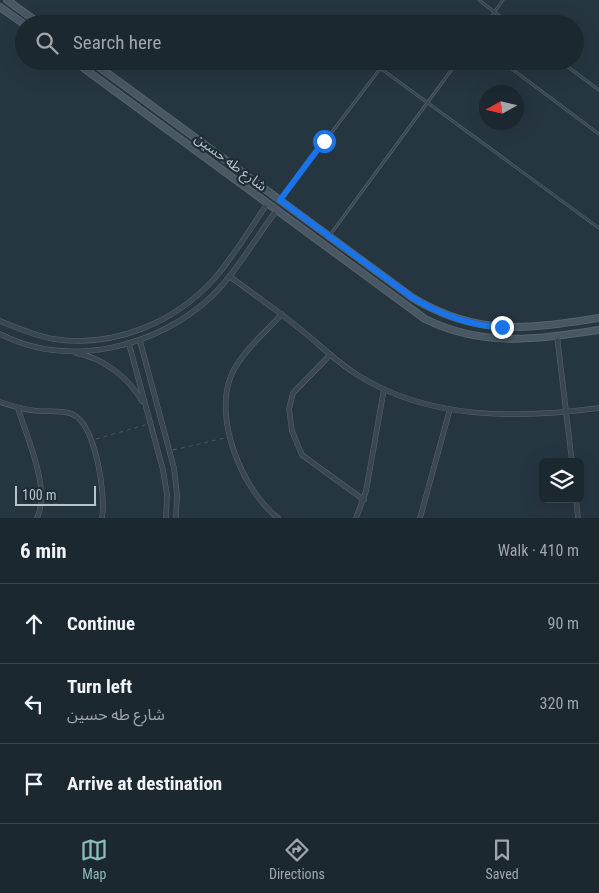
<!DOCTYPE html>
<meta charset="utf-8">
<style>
body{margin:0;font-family:"Roboto Condensed","Noto Sans Arabic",sans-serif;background:#253038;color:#f1f3f6}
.controls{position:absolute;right:15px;bottom:15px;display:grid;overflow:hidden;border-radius:8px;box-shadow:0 5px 20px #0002}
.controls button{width:45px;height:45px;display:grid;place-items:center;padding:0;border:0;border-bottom:1px solid #3a444c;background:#1c2830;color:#f1f3f6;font:25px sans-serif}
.compass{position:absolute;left:479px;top:85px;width:45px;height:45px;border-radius:50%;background:#1c2830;box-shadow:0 5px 20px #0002;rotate:262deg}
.scale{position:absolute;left:15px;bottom:12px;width:81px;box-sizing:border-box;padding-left:5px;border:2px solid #b7c2ca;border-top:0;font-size:14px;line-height:18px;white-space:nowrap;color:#b7c2ca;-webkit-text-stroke:4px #1f2c35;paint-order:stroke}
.stop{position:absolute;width:15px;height:15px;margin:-11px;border:4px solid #1a73e8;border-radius:50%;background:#fff}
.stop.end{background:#1a73e8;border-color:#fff;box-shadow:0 1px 5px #0008}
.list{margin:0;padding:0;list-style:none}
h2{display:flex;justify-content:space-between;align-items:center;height:65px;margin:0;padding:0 20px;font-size:21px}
h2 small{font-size:16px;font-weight:400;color:#a0a6ab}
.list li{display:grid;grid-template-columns:32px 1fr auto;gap:15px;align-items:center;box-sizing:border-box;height:80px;padding:0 20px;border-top:1px solid #3a444c}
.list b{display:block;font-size:19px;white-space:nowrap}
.list p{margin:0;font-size:16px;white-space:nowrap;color:#a0a6ab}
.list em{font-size:16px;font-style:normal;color:#a0a6ab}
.icon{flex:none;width:28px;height:28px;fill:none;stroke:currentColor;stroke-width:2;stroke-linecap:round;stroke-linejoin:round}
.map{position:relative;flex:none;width:599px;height:518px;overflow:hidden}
.search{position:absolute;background:#1c2830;box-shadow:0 5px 20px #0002;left:15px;right:15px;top:15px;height:55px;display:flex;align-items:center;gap:12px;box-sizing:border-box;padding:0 18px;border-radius:28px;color:#a0a6ab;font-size:19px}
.sheet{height:305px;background:#1c2830}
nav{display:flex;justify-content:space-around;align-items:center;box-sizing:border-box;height:70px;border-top:1px solid #3a444c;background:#1c2830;font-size:14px;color:#a0a6ab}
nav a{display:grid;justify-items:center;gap:2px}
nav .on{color:#8bbbb9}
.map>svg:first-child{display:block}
</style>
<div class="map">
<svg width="599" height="518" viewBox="0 0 599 518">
<rect width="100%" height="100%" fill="#263640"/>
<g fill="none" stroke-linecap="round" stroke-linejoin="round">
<g stroke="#58656d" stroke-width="3">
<path id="lane" d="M479 0 510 24
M415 24C426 14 437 17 448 24
M486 24 503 0
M501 61 599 134
M560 61 599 90
M380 68 599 228
M281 199 386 61
M330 235 458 61"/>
</g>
<g stroke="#58656d" stroke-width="5.5">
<path id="street" d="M229 276C255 295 281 313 305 333 322 347 337 362 356 374 427 420 518 419 599 408
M0 321C17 328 35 336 54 339 114 348 174 323 214 279 234 256 250 229 267 204
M0 334C69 369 157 348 212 296 237 271 255 239 276 211
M557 336 572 462
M140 341 174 468 177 495 176 518
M129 344 163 470 167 495 166 518
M76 353C103 358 128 377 142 401
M330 355 293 393 289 409 292 431 302 455 364 500
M0 402C12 406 25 410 38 411 49 412 62 410 72 414 96 424 106 495 102 518
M18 408C27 439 51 488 37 518
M576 499 578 518
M278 518C243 491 213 419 231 376 241 352 265 333 282 314
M356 518 366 491 384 389
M420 518 450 409"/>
</g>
<g stroke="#58656d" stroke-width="8">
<path id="secondary" d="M7 0 40 24
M0 7 24 24
M74 61 425 319C484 348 537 339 599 330
M91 61 413 298C478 337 528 329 599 318"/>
</g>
<path stroke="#465d5b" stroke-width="1" stroke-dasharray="4 4" stroke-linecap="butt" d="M96 439 145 425
M173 450 225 438
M45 504 99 505"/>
<use href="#lane" stroke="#3a4750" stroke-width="2"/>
<use href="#street" stroke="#3a4750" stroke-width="4.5"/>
<use href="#secondary" stroke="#485763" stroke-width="6"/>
</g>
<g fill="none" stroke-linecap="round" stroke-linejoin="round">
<path stroke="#1a73e8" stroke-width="6" d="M324 141 280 200 413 298C440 314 470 326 502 327"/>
</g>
<g text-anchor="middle" stroke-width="4.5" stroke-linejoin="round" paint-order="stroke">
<g font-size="14" fill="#b7c2ca" stroke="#1f2c35">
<text transform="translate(231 162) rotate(37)" y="5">شارع طه حسين</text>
</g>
</g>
</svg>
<div class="controls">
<button><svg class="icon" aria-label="layers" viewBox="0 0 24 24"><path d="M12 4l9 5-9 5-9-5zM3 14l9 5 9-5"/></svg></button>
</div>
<svg class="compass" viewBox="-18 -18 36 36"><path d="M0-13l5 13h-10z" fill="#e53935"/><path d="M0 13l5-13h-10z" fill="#a0a6ab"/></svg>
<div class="scale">100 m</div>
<div class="stop" style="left:324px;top:141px"></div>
<div class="stop end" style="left:502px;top:327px"></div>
<div class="search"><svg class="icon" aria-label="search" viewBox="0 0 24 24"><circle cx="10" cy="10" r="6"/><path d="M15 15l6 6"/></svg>Search here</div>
</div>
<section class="sheet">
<h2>6 min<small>Walk · 410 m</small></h2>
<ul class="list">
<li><svg class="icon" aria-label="ahead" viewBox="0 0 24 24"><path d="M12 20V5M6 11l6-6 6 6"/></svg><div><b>Continue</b></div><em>90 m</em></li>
<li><svg class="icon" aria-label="left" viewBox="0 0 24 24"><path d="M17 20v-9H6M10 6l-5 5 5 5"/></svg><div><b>Turn left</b><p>شارع طه حسين</p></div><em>320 m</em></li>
<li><svg class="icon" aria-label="arrive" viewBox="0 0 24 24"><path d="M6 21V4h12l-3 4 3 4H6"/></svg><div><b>Arrive at destination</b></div></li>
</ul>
</section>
<nav>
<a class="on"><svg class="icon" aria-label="map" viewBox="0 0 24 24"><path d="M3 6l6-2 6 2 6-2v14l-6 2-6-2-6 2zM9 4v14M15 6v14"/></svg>Map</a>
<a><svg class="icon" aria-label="directions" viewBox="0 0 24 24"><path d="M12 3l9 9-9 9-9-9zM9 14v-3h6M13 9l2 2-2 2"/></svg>Directions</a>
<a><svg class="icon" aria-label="saved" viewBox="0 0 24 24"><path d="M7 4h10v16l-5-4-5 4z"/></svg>Saved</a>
</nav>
